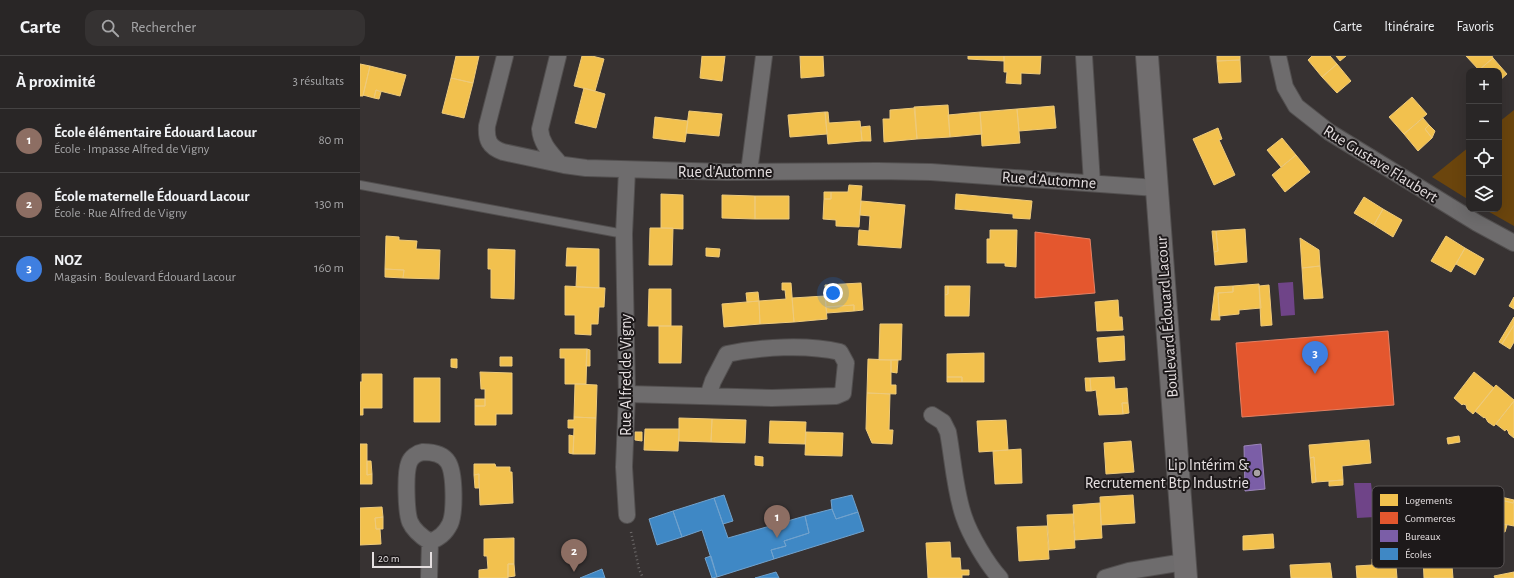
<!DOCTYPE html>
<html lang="fr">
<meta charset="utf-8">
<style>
body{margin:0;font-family:"Alegreya Sans",sans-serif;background:#353232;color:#f1f3f6}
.controls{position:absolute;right:12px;top:12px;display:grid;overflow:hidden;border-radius:8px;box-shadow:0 4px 16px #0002}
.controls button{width:36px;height:36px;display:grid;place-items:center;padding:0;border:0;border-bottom:1px solid #454343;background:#292626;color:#f1f3f6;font:20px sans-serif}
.scale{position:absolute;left:12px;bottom:10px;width:60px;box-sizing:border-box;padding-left:4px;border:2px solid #e5dfe0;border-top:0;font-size:11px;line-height:14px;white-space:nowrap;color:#e5dfe0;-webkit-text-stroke:3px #1d191a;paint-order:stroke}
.you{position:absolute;left:473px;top:237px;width:14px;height:14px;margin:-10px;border:3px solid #fff;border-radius:50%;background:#1a73e8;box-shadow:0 0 0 6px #1a73e833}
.badge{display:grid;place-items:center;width:26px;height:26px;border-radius:50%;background:#a8a2a3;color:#fff;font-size:13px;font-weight:700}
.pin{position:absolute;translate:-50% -33px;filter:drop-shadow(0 1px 2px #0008)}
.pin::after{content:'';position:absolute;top:21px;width:14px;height:12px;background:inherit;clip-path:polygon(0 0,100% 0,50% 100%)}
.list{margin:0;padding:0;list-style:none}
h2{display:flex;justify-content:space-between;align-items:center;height:52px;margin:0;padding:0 16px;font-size:17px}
h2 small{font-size:13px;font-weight:400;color:#a5a5a7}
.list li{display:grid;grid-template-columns:26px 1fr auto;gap:12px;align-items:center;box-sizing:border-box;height:64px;padding:0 16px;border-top:1px solid #454343}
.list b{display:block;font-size:15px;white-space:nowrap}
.list p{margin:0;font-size:13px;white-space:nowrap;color:#a5a5a7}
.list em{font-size:13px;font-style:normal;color:#a5a5a7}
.icon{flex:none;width:22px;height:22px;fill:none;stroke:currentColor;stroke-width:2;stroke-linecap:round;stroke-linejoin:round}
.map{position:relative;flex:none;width:1154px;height:522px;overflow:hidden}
header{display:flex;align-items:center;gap:24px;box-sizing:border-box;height:56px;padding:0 20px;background:#292626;border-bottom:1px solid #454343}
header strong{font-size:19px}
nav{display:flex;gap:22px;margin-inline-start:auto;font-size:14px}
.search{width:280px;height:36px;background:#353232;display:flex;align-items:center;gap:10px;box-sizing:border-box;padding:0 14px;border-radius:12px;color:#a5a5a7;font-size:15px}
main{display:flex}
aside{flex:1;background:#292626}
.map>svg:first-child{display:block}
</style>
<header>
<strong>Carte</strong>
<div class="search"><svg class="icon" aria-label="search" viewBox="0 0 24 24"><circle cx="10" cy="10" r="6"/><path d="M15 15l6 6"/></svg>Rechercher</div>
<nav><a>Carte</a><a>Itinéraire</a><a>Favoris</a></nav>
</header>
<main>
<aside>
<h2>À proximité<small>3 résultats</small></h2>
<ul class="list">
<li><span class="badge" style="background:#8d6e63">1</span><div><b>École élémentaire Édouard Lacour</b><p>École · Impasse Alfred de Vigny</p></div><em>80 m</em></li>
<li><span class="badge" style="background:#8d6e63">2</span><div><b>École maternelle Édouard Lacour</b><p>École · Rue Alfred de Vigny</p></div><em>130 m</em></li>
<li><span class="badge" style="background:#3f7fe0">3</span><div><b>NOZ</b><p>Magasin · Boulevard Édouard Lacour</p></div><em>160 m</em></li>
</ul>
</aside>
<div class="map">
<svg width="1154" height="522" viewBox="0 0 1154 522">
<rect width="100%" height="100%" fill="#373232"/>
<path fill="#6b450d" d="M1154 54V170L1124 153H1139V66Z
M1109 91V144L1072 121Z"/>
<path fill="#6f4488" d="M933 226 935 259 921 260 918 227Z
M994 427H1011L1015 461 997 462Z"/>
<path fill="#f2c14e" stroke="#eeca7a" d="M96 0H119L113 27 91 22Z
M222 0H232L244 3 235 35 214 30Z
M342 0H365L362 25 340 22Z
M440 0H463L464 20 441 22Z
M608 0H644V5L608 3Z
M644 0H681L680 18 661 17V28L646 27 647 16H644Z
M857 0H880V4L857 5Z
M952 0H970L977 8 962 21 948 4Z
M976 0H986L980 5Z
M1106 0H1132L1133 2 1119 14Z
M1133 2 1147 18 1139 25V15L1119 14Z
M880 4 881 26 859 27 857 5Z
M0 8 10 10 3 40H0Z
M977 8 991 25 977 37 962 21Z
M10 10 46 19 40 40 16 34 14 42 3 39Z
M91 22 113 27 104 62 82 57Z
M224 32 245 38 236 72 215 67Z
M16 34 21 36 19 43 14 42Z
M1052 41 1067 58 1044 78 1029 61Z
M588 49 590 81 557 83 554 51Z
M694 50 696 72 659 75 657 53Z
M555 52 557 83 524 86 523 63H530V54Z
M657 53 660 87 622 90 620 56Z
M329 55 362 58 359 80 326 77Z
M465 56H468L469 67 500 65 502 85 468 88Z
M465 56 467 78 430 81 428 59Z
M620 56 622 78 590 81 588 59Z
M295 61 328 65 325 86 293 82Z
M1063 62 1069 69 1065 73 1072 82 1058 95 1044 78Z
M1069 69 1075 75 1072 82 1065 73Z
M510 70 511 85H502L501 71Z
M858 72 862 83 859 84 875 119 854 129 833 83Z
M922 82 936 99 921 111 907 94Z
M936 99 950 116 925 136 912 119Z
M489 129 502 130 499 171 476 170V164L463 163 464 143H471V136H488Z
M464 136H471V143H464Z
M301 138 323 139V173L301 172Z
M596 138 672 145 670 163 653 162V158L595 153Z
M362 139 395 140V163L362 162Z
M395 140H429V163H395Z
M1004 141 1023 153 1014 169 994 157Z
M501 145 545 149 541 192 498 189 499 174 509 175 510 160 500 159Z
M1023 153 1042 164 1033 181 1014 169Z
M290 172H313L312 209H289Z
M885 173 887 206 855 209 854 196 858 195 856 175Z
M630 174H657L656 211 645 210V207H627V183H630Z
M852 175H856L858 195 854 196Z
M26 180 39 181V184L57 185 56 193 80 194 79 223 43 222 44 214 25 213Z
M1086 180 1105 192 1091 216 1071 205Z
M940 182 959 194 960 210 942 212Z
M207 192 239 193V232L216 231 217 210H206Z
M346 192 360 193 359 201 346 200Z
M1105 192 1124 203 1115 219 1096 208Z
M128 193 155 194 154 243 131 242V213H128Z
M960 210 963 242 944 243 942 212Z
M25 213 44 214 43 222 25 221Z
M422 227H431L434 266 400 268 399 245 426 243 425 234H422Z
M501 227 503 254 494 255V249L466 251 465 229Z
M899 228 901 252 879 254V258L859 260 858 237 873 236V230Z
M909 229 912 269 901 270 899 230Z
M205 230 245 232 244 251H239L238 268H231V279L215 278V259H205Z
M585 230H588V238L585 239Z
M588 230H610L609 260H585V239L588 238Z
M873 230V236L858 237 860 264H851L855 231Z
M289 233H311V270H288Z
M398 236 399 245 387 246 386 237Z
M465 240 467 263 434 266 432 242Z
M1154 241V253L1149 250Z
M758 244 759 261H762L763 274 737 275 735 246Z
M399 245 400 268 364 271 362 248Z
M494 249V255L467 257 466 251Z
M1154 261V269L1142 288 1139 286Z
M520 268H542L541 304H519Z
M1154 269V286L1150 293 1142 288Z
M299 270H322L321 307H299Z
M764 280 765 304 739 306 737 282Z
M200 293H227L226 328H205V302H200Z
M227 293 230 294V310H226Z
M624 297V326H602V321H587V298Z
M140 301H152V310H140Z
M91 303H97V312L91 311Z
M508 303 531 304V329H536V338L507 337Z
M531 304H538L537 317 531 316Z
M120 316 152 317V358H136V369H115V350H125V333H121Z
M1114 316 1134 332 1113 358 1107 353 1106 349 1103 348 1102 349 1094 342Z
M2 318H22V352H3V359H0V326H2Z
M587 321H602V326H587Z
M754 321 755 333 767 332 768 347H762L763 358 739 359 736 334 731 335 730 322Z
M54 322H80V366H54Z
M725 322H730L731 335H726Z
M215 328 237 329 236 362 214 361Z
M1136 329 1154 344V345L1134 370 1128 366 1125 361 1124 362 1115 355Z
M507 337 530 338 529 374H533L532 388 512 387 506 373Z
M115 343H125V350H115Z
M1154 345V382L1149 378 1148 375 1146 373 1145 375 1136 368Z
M762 347H768L769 357 763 358Z
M214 361 236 362 235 398H213L214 372H208V364H214Z
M319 362 352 363 351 386 319 385Z
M352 363 386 364 385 387 351 386Z
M646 364 648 394 619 396 617 365Z
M410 365 446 366 445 388 409 387Z
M285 373H319L318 395 284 394Z
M275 376H282V385L275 384Z
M446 376 483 377 482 400 445 399Z
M209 379 214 380 213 398 209 397Z
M1099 380 1100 386 1088 388 1087 382Z
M1009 384 1011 407 982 410 983 424 956 426 954 401 950 402 949 389Z
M771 385 774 416 746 418 744 387Z
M0 388H7V419L12 418V428H0Z
M661 393 662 427 635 428 633 395Z
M395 400 403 401V410L395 409Z
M954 401 956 426 952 427 950 402Z
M7 405H11L12 418 7 419Z
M114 408H135L136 411H150V416H152L153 447 120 449 119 418 114 419Z
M119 418V432H115L114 419Z
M983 424V429L969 430V425Z
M1119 436 1129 438 1128 441 1153 447 1154 444V470L1113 462Z
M773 439 775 467 741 469 740 441Z
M1141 441 1154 444 1153 447 1141 444Z
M740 447 742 482 715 484 713 449Z
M22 451 23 461 15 462 16 473H20L21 488 0 489V452Z
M713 458 715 492 689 494 687 459Z
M23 461V473H16L15 462Z
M1125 464 1147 469 1145 476 1124 472Z
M687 470 689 503 659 505 657 471Z
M913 478 914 492 883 494V480Z
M154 482V508H148V522H119V514L128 513 127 500H124V483Z
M590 486 591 502H600L601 514H609V519H602V522H568L566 487Z
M1091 498 1093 522H1064L1063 499Z
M1033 502V510H1036L1037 522H997L996 510 1012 509V503Z
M970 507 972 522H931L930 509Z
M148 508H154L155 520 148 521Z
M1154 516V522H1135L1134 520Z"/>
<path fill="#e4572e" stroke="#e48063" d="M675 176 730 183 735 237 675 242Z
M1028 275 1034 349 882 361 876 287Z"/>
<path fill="#7b5ea7" stroke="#9b85b8" d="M901 388 905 433 885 435 884 390Z"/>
<path fill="#3f88c5" stroke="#71a2cd" d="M364 439 373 465 363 468 354 442Z
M492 439 498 456 476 463 472 453 471 444Z
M354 442 368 482 445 460 449 477 424 485 426 490 411 494 414 503 357 521 342 474 322 481 313 455Z
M472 453 476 463 498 456 504 475 414 503 411 494 426 490 424 485 449 477 445 460Z
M313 455 322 481 297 489 289 463Z
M351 500 357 521 352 522 345 502Z
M242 513 245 522H220Z
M416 516 419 522H395Z"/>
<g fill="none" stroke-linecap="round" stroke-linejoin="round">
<g stroke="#524f4f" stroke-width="10">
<path id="service" d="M0 129 264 178"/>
</g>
<g stroke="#524f4f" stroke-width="18">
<path id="minor" d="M145 0 127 70C126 84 129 91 143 96L204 109 226 112 366 116 518 115 571 116 796 132
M198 0 180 73C181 88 191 97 200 108
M724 0 732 127
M918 0 925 31 936 50 969 76 1117 167 1154 187
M389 116 404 0
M267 338 412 342 476 340 483 337 486 307 480 296C446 288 401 291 367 298L353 325 348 340
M572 359 583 366 588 376C593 403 595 436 604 461 610 479 627 508 640 522
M63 396C72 396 83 398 88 406 95 417 95 457 90 468 85 478 79 482 70 486 62 481 54 475 50 466 46 456 45 417 49 407 51 401 57 397 63 396Z
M267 459 264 411 267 338 264 178 267 114
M69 522 70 486
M745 522 769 515 824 506"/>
</g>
<g stroke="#524f4f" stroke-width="24">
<path id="secondary" d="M787 0 826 522"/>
</g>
<path stroke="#6d6a6a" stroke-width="2.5" stroke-dasharray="1 3" stroke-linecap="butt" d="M271 476 279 513 283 522"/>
<use href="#service" stroke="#6e6c6d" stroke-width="8"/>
<use href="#minor" stroke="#6e6c6d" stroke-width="16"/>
<use href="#secondary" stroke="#716e6f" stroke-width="22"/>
</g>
<circle fill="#a8a2a3" stroke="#1d191a" stroke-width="1.5" cx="897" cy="417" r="4"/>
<g text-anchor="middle" stroke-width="4" stroke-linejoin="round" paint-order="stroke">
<g font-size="16" fill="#e5dfe0" stroke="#1d191a">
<text transform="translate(1021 107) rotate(32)" y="6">Rue Gustave Flaubert</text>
<text x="365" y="121">Rue d'Automne</text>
<text transform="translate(689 123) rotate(4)" y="6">Rue d'Automne</text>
<text transform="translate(806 261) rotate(-94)" y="6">Boulevard Édouard Lacour</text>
<text transform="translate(265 319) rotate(-90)" y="6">Rue Alfred de Vigny</text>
</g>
<g font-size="16" fill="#e5dfe0" stroke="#1d191a" text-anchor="end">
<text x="889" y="414">Lip Intérim &amp;<tspan x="889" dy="18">Recrutement Btp Industrie</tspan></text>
</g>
</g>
<rect x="1012" y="430" width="132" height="82" rx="6" fill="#1d191a" stroke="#595455" stroke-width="1"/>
<rect x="1020" y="438" width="18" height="12" fill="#f2c14e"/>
<rect x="1020" y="456" width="18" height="12" fill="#e4572e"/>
<rect x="1020" y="474" width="18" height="12" fill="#7b5ea7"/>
<rect x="1020" y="492" width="18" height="12" fill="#3f88c5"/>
<g font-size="11" fill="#e5dfe0">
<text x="1045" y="448">Logements</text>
<text x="1045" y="466">Commerces</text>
<text x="1045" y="484">Bureaux</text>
<text x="1045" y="502">Écoles</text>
</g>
</svg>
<div class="controls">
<button>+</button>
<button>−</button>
<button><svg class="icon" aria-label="locate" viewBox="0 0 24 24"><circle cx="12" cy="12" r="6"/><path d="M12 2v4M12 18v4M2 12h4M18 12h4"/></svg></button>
<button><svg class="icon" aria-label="layers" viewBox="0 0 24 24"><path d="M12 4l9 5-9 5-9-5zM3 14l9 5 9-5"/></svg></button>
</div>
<div class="scale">20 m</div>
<div class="you"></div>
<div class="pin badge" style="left:417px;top:482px;background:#8d6e63">1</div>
<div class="pin badge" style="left:214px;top:516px;background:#8d6e63">2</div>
<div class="pin badge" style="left:955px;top:318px;background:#3f7fe0">3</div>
</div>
</main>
